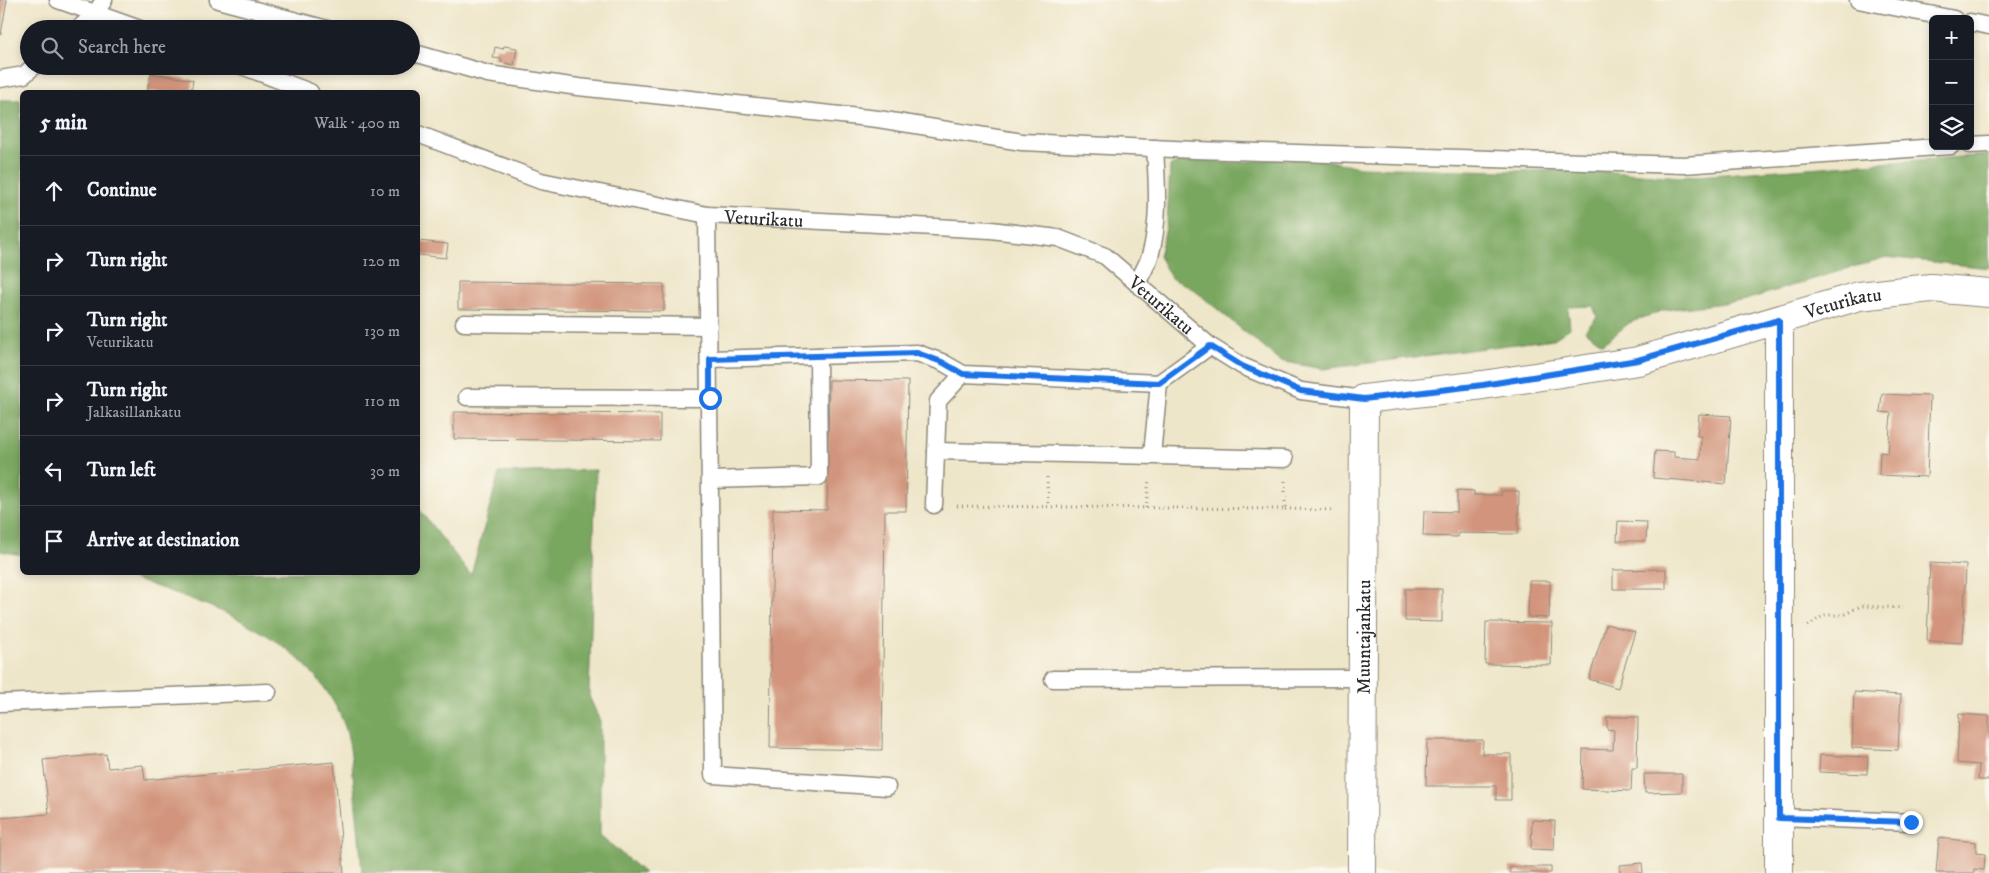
<!DOCTYPE html>
<meta charset="utf-8">
<style>
body{margin:0;font-family:"IM FELL DW Pica",serif;background:#20242c;color:#f1f3f6}
.controls{position:absolute;right:15px;top:15px;display:grid;overflow:hidden;border-radius:8px;box-shadow:0 2px 8px #0003}
.controls button{width:45px;height:45px;display:grid;place-items:center;padding:0;border:0;border-bottom:1px solid #363941;background:#171b24;color:#f1f3f6;font:25px sans-serif}
.stop{position:absolute;width:15px;height:15px;margin:-11px;border:4px solid #1a73e8;border-radius:50%;background:#fff}
.stop.end{background:#1a73e8;border-color:#fff;box-shadow:0 1px 5px #0008}
.list{margin:0;padding:0;list-style:none}
h2{display:flex;justify-content:space-between;align-items:center;height:65px;margin:0;padding:0 20px;font-size:21px}
h2 small{font-size:16px;font-weight:400;color:#9ea1a6}
.list li{display:grid;grid-template-columns:32px 1fr auto;gap:15px;align-items:center;box-sizing:border-box;height:70px;padding:0 20px;border-top:1px solid #363941}
.list b{display:block;font-size:19px;white-space:nowrap}
.list p{margin:0;font-size:16px;white-space:nowrap;color:#9ea1a6}
.list em{font-size:16px;font-style:normal;color:#9ea1a6}
.icon{flex:none;width:28px;height:28px;fill:none;stroke:currentColor;stroke-width:2;stroke-linecap:round;stroke-linejoin:round}
.map{position:relative;flex:none;width:1989px;height:873px;overflow:hidden}
.search{position:absolute;background:#171b24;box-shadow:0 2px 8px #0003;left:20px;top:20px;width:400px;height:55px;display:flex;align-items:center;gap:12px;box-sizing:border-box;padding:0 18px;border-radius:28px;color:#9ea1a6;font-size:19px}
.panel{position:absolute;background:#171b24;box-shadow:0 2px 8px #0003;left:20px;top:90px;width:400px;height:485px;border-radius:8px}
.map>svg:first-child{display:block}
</style>
<div class="map">
<svg width="1989" height="873" viewBox="0 0 1989 873">
<rect width="100%" height="100%" fill="#fbf7ec"/>
<filter id="ink" filterUnits="userSpaceOnUse"><feTurbulence type="fractalNoise" baseFrequency=".02" numOctaves="2"/><feDisplacementMap in="SourceGraphic" scale="10" xChannelSelector="R" yChannelSelector="G"/><feConvolveMatrix kernelMatrix="1 2 1 2 8 2 1 2 1" color-interpolation-filters="sRGB"/></filter>
<filter id="wash" filterUnits="userSpaceOnUse"><feTurbulence type="fractalNoise" baseFrequency=".0096" numOctaves="4" result="noise"/><feDisplacementMap in="SourceGraphic" scale="20" xChannelSelector="R" yChannelSelector="G"/><feGaussianBlur stdDeviation="1.12" result="paint"/><feColorMatrix in="noise" values="0 0 0 0 0 0 0 0 0 0 0 0 0 0 0 0 0 1.4 0 .05"/><feComposite in="paint" operator="in"/></filter>
<g filter="url(#wash)">
<rect width="100%" height="100%" fill="#eee6c9"/>
<path fill="#7aa760" stroke="#526946" d="M0 100H20L22 143V555L0 551Z
M1989 155V268L1886 257 1742 301 1664 310 1629 323 1603 344 1585 331 1597 317 1593 306 1568 307 1570 328 1554 339 1323 369 1280 361 1193 289 1171 278 1159 256 1167 224 1170 166 1187 160 1207 159 1225 163 1278 159H1318L1360 167 1499 171 1581 170 1682 177Z
M596 470 589 696 600 721V835L644 873H362C360 844 357 815 354 786 352 765 351 739 342 719 303 629 200 602 116 573L418 572V508L471 575 499 473Z"/>
<g id="blocks">
<path fill="#d2947c" d="M0 0H7L1 35H0Z
M504 46 517 48 514 65 501 62 502 59 493 58 495 47 503 49Z
M151 73 193 80 191 92H147Z
M418 241 448 244 446 258 418 255Z
M458 282 664 284V311L458 309Z
M829 380 908 381 906 511H885L882 750 770 748 773 509 827 510Z
M1882 394 1930 396 1927 477 1879 475 1880 452 1888 453 1891 413 1880 412Z
M454 412 660 414V441L454 439Z
M1699 414 1731 416 1726 484 1653 478 1655 451 1674 452V457L1700 459 1701 436H1697Z
M1457 490 1474 491V495H1502L1501 491H1519L1518 534 1458 533V537L1423 536 1424 511 1457 512Z
M1618 521 1647 522 1646 541H1617Z
M1930 563 1966 565 1963 643 1927 641Z
M1666 569V589H1613V570Z
M1529 581H1550L1549 618 1528 617Z
M1405 589H1442V622L1405 621Z
M1486 622 1552 623 1551 665 1485 664Z
M1606 624 1635 632 1618 688 1589 679Z
M1854 692 1901 695 1898 750 1852 748Z
M1959 714 1989 716V780H1978L1979 765 1957 763Z
M1607 717H1638L1637 768H1632L1631 791 1582 789 1583 749 1613 750 1614 730 1607 729Z
M1427 740H1483L1482 754H1511V800H1496V786H1426Z
M106 754 108 768 143 765 145 780 334 762 344 873H0V818L49 814 43 760Z
M1820 755 1868 757 1867 774 1819 772Z
M1644 774H1682V792L1645 793Z
M1532 820 1555 821 1554 850 1531 849Z
M1939 838 1976 842V853L1985 854 1984 870 1974 869V873H1936Z
M1642 863 1643 873H1620V865Z
M1510 867H1551V873H1510Z"/>
</g>
</g>
<g filter="url(#ink)">
<use href="#blocks" fill-opacity="0" stroke="#8c887a" stroke-width="1"/>
<g fill="none" stroke-linecap="round" stroke-linejoin="round">
<g stroke="#8c887a" stroke-width="19">
<g id="lane">
<path d="M58 0 140 29"/>
<path d="M218 0 327 29"/>
<path d="M1858 0 1954 19"/>
<path d="M1970 22 1989 26"/>
<path d="M78 29 95 14 104 0"/>
<path d="M411 52 488 74 578 87 878 119 1022 142 1195 150 1684 165 1951 146"/>
<path d="M242 66 310 92"/>
<path d="M0 79 24 75 34 66"/>
<path id="s1" d="M418 134 541 181 707 215 991 230 1058 238 1105 256 1210 346 1242 366 1301 391 1364 399"/>
<path d="M1970 145 1989 144"/>
<path d="M707 215 713 775 887 787"/>
<path d="M1137 284C1141 275 1147 265 1150 256 1160 222 1157 183 1155 148"/>
<path d="M464 323 709 326"/>
<path d="M710 359 917 353 942 362 963 374 1159 383"/>
<path d="M467 397 710 398"/>
<path d="M936 451 1285 459"/>
<path d="M1152 455 1159 383 1210 346"/>
<path d="M711 480 819 477 818 356"/>
<path d="M934 505 938 401 963 374"/>
<path d="M1053 679 1363 678"/>
<path d="M0 703 268 692"/>
<path d="M1779 817 1911 822"/>
</g>
</g>
<g stroke="#8c887a" stroke-width="30">
<g id="street">
<path id="s2" d="M1362 873 1364 399"/>
<path d="M1779 873V320"/>
</g>
</g>
<g stroke="#8c887a" stroke-width="30">
<g id="secondary">
<path id="s3" d="M1364 399 1483 385 1638 361 1859 296 1931 288 1989 293"/>
</g>
</g>
<path stroke="#8c887a" stroke-width="3" stroke-dasharray="1 4" stroke-linecap="butt" d="M1047 477 1048 507
M957 506 1285 509V481
M1146 508 1149 479
M1285 509 1335 510
M1808 626 1824 615H1843L1861 606 1903 608"/>
<use href="#lane" stroke="#fff" stroke-width="16"/>
<use href="#street" stroke="#fff" stroke-width="28"/>
<use href="#secondary" stroke="#fff" stroke-width="28"/>
</g>
</g>
<g fill="none" stroke-linecap="round" stroke-linejoin="round" filter="url(#ink)">
<path stroke="#1a73e8" stroke-width="6" d="M710 398V359L917 353 942 362 963 374 1159 383 1210 346 1242 366 1301 391 1364 399 1483 385 1638 360 1779 320V818L1911 822"/>
</g>
<g text-anchor="middle" stroke-width="5" stroke-linejoin="round" paint-order="stroke">
<g font-size="19" fill="#2b2b2b" stroke="#fbf7ec">
<text dy="7" stroke="none"><textPath href="#s1" startOffset="358">Veturikatu</textPath></text>
<text dy="7" stroke="none"><textPath href="#s3" startOffset="490">Veturikatu</textPath></text>
<text dy="7" stroke="none"><textPath href="#s1" startOffset="778">Veturikatu</textPath></text>
<text dy="7" stroke="none"><textPath href="#s2" startOffset="236">Muuntajankatu</textPath></text>
</g>
</g>
</svg>
<div class="controls">
<button>+</button>
<button>−</button>
<button><svg class="icon" aria-label="layers" viewBox="0 0 24 24"><path d="M12 4l9 5-9 5-9-5zM3 14l9 5 9-5"/></svg></button>
</div>
<div class="stop" style="left:710px;top:398px"></div>
<div class="stop end" style="left:1911px;top:822px"></div>
<div class="search"><svg class="icon" aria-label="search" viewBox="0 0 24 24"><circle cx="10" cy="10" r="6"/><path d="M15 15l6 6"/></svg>Search here</div>
<section class="panel">
<h2>5 min<small>Walk · 400 m</small></h2>
<ul class="list">
<li><svg class="icon" aria-label="ahead" viewBox="0 0 24 24"><path d="M12 20V5M6 11l6-6 6 6"/></svg><div><b>Continue</b></div><em>10 m</em></li>
<li><svg class="icon" aria-label="right" viewBox="0 0 24 24"><path d="M7 20v-9h11M14 6l5 5-5 5"/></svg><div><b>Turn right</b></div><em>120 m</em></li>
<li><svg class="icon" aria-label="right" viewBox="0 0 24 24"><path d="M7 20v-9h11M14 6l5 5-5 5"/></svg><div><b>Turn right</b><p>Veturikatu</p></div><em>130 m</em></li>
<li><svg class="icon" aria-label="right" viewBox="0 0 24 24"><path d="M7 20v-9h11M14 6l5 5-5 5"/></svg><div><b>Turn right</b><p>Jalkasillankatu</p></div><em>110 m</em></li>
<li><svg class="icon" aria-label="left" viewBox="0 0 24 24"><path d="M17 20v-9H6M10 6l-5 5 5 5"/></svg><div><b>Turn left</b></div><em>30 m</em></li>
<li><svg class="icon" aria-label="arrive" viewBox="0 0 24 24"><path d="M6 21V4h12l-3 4 3 4H6"/></svg><div><b>Arrive at destination</b></div></li>
</ul>
</section>
</div>
